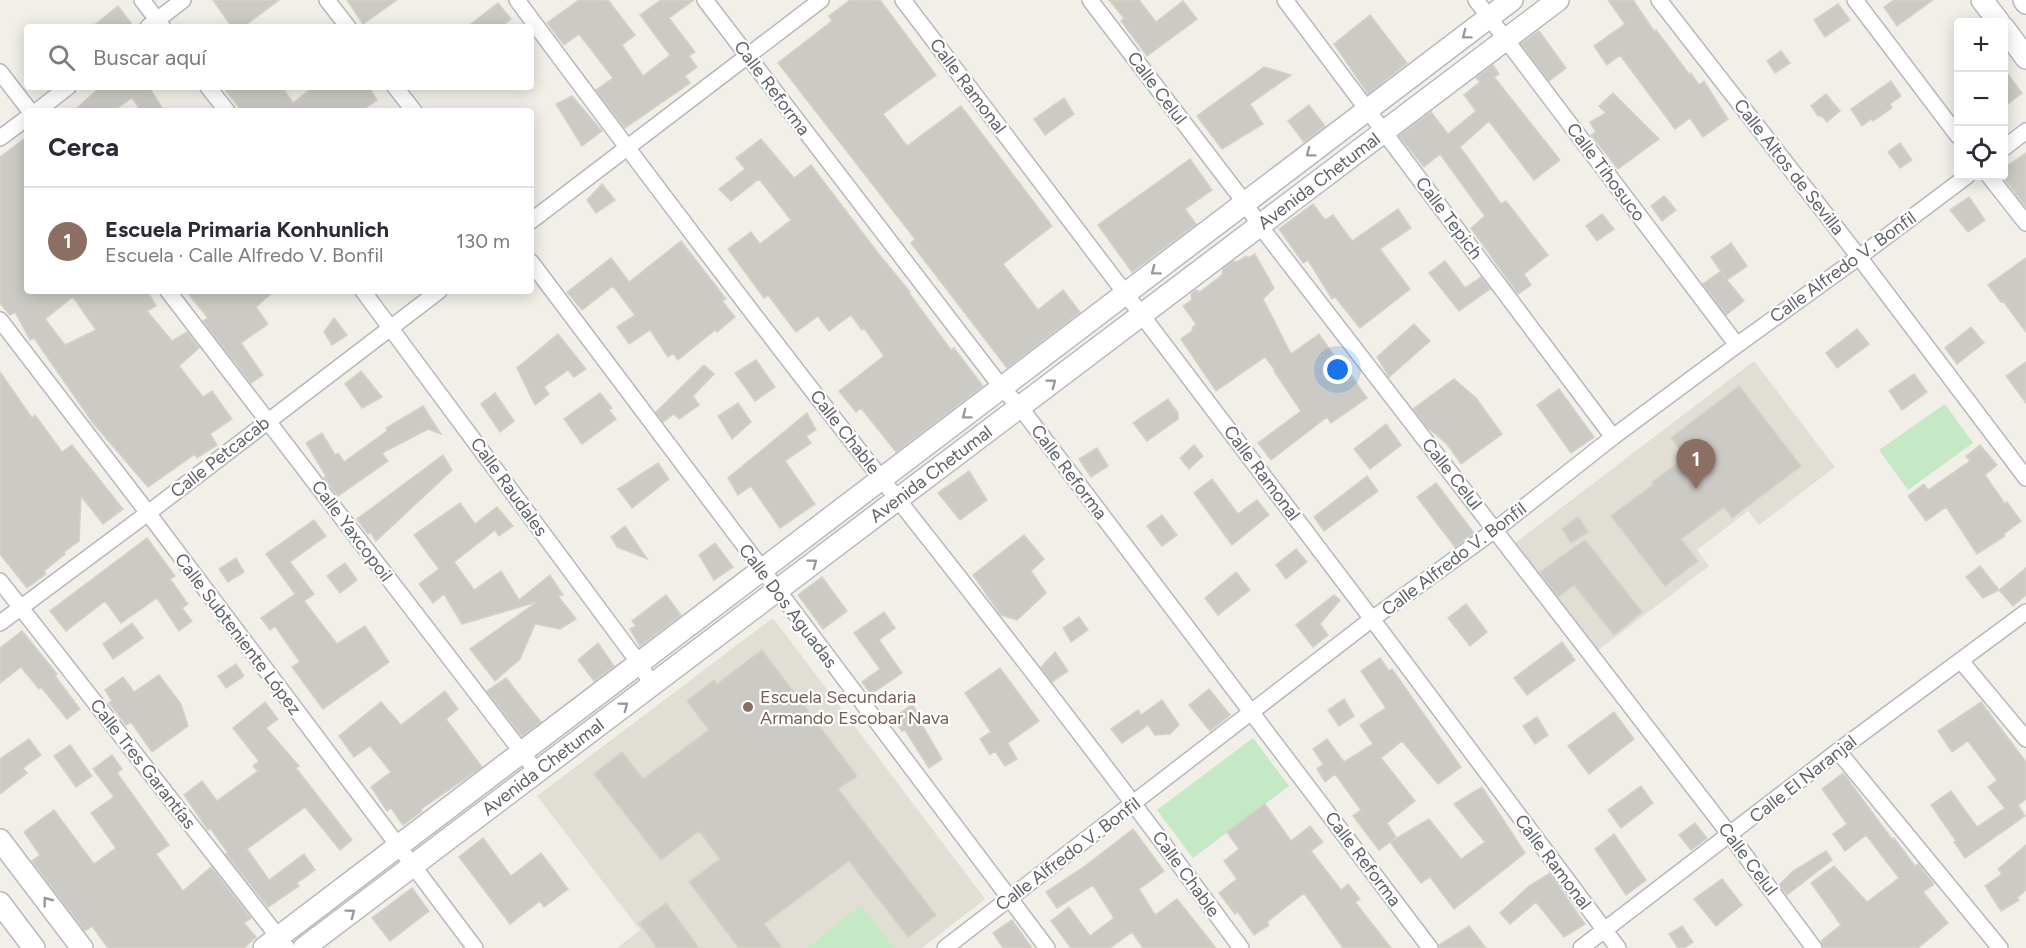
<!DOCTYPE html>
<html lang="es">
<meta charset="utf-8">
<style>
body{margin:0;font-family:Figtree,sans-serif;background:#f7f7f7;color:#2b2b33}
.controls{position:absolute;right:18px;top:18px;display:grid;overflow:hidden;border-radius:6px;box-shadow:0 3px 15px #0003}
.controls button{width:54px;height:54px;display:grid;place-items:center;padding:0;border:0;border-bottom:2px solid #e1e1e2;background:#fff;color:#2b2b33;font:30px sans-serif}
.you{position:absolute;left:1338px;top:370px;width:21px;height:21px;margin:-15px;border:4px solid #fff;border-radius:50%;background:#1a73e8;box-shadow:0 0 0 9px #1a73e833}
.badge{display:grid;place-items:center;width:39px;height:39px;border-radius:50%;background:#ea4335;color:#fff;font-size:20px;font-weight:700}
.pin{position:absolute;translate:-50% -50px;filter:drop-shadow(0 2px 3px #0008)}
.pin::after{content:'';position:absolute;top:32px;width:21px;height:18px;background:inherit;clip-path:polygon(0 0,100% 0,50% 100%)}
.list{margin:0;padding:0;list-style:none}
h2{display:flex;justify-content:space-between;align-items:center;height:78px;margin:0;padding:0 24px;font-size:26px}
h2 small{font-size:20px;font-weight:400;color:#7c7c81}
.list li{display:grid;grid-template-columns:39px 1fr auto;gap:18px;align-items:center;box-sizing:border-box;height:108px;padding:0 24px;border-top:2px solid #e1e1e2}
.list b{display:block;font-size:22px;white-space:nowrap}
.list p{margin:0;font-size:20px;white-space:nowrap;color:#7c7c81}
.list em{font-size:20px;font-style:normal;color:#7c7c81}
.icon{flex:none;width:33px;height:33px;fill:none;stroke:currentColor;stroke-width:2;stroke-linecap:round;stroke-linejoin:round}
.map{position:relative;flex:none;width:2026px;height:948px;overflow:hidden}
.search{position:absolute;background:#fff;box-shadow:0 3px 15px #0003;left:24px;top:24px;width:510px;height:66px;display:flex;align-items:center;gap:15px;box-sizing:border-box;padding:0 21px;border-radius:6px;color:#7c7c81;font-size:22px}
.panel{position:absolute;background:#fff;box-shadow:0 3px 15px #0003;left:24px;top:108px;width:510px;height:186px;border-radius:6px}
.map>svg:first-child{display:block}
</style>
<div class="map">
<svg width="2026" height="948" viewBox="0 0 2026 948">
<rect width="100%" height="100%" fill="#f1efe8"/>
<path fill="#e1ded6" d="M1754 361 1835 467 1759 525 1748 511 1697 550 1709 566 1597 651 1515 543Z
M773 618 985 899 922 948H617L640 930 537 796Z"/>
<path fill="#c5e8c5" d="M1945 404 1973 443 1908 490 1879 450Z
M1253 738 1289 786 1193 858 1157 810Z
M861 905 894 948H807Z"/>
<path fill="#cccac5" stroke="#d6d1c6" stroke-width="1.5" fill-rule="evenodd" d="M213 0H279L243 27H232Z
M347 0H397L363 24Z
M579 0H608L635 35 622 45 643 76 670 55 640 15 661 0H694L669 18 695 52 689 56 697 67 685 76 690 83 625 128 596 90 613 78 579 34 564 45 547 23Z
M850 0H880L936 75 883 114 907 146 961 106 1052 226 1003 264 1038 310 1063 290 1080 312 1007 368 911 243 915 239 778 63 832 21 829 16Z
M1109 0H1139L1156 22 1183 1 1197 19 1147 56 1121 21 1124 18Z
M1608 0H1633L1654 31 1656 30 1689 74 1691 73 1699 85 1704 81 1728 119 1703 137 1690 118 1675 129 1620 55 1607 65 1594 46 1625 24Z
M1894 0H1933L1897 26 1884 7Z
M498 3 511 19 501 27H467Z
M1838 4 1850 20 1825 37 1814 20Z
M118 6 134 27H92Z
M1370 15 1407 63 1368 94 1334 44Z
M1539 31 1566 68 1549 81 1521 44Z
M1781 51 1790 63 1775 73 1767 61Z
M1493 65 1499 74 1494 77 1560 160 1534 180 1489 121 1460 147 1501 204 1506 201 1548 255 1524 274 1531 285 1518 294 1471 228 1485 216 1440 154 1424 167 1399 136 1431 112 1448 134 1476 111 1464 95 1480 82 1476 78Z
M1264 67 1291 75 1250 104 1263 124 1222 149 1197 116Z
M2004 69 2022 93 2004 107Z
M1891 81 1901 96 1890 104 1892 108 1873 121 1871 119 1862 126 1851 109Z
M100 87H149L164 111H141L132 98 113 111H74Z
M223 87H282L293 103 313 87H369L377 100 361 111H242Z
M1613 93 1659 139 1618 169 1591 135 1596 132 1590 122 1606 113 1599 106Z
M1826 94 1840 111 1827 122 1822 116H1818L1811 106Z
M572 96 602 131 582 146 556 104Z
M1064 98 1074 114 1045 135 1034 119Z
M1309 105 1325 126 1304 142 1288 121Z
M27 137V291H147L156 306 147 311 172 341 187 332 199 348 179 366 203 397 212 391 232 419 210 434 217 445 197 458 195 454 148 487 93 423 34 338 30 340 15 312 10 315 0 303V157ZM73 297 96 330 65 345 45 319Z
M761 139 794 178 811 165 878 253 910 292 909 293 951 350 954 348 983 386 896 452 861 408 856 412 839 391 884 356 864 328 862 330 851 315 829 331 818 316 796 332 768 295 764 298 728 249 751 232 760 244 791 220 759 179 731 201 719 189 745 169 736 158Z
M1900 143 1912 160 1900 168 1888 152Z
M2026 153V207L2004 179V168Z
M1190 159 1212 190 1185 209 1196 224 1132 272 1098 225Z
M602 184 615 200 596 213 587 200Z
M1664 196 1676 210 1662 221 1651 206Z
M1969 197 1985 220 1968 232 1950 210Z
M1313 204 1325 220 1333 215 1352 241 1398 209 1411 228 1380 249 1410 289 1360 328 1335 297 1332 299 1308 260 1303 263 1279 229Z
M1602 214 1614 229 1597 241 1586 226Z
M681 241 726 299 722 301 735 317 717 332 715 330 678 360 673 353 668 357 650 330 629 344 617 327 635 315 613 286 582 310 567 292 611 258 629 282Z
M1731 243 1747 266 1727 280 1744 301 1726 315 1703 284 1721 271 1726 279 1711 257Z
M1255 254 1274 288 1263 299 1291 354 1319 334 1348 376 1351 375 1367 398 1331 423 1327 417 1271 460 1258 443 1301 411 1274 371 1275 370 1265 357 1216 391 1181 339 1193 330 1192 328 1196 324 1183 306 1192 300 1191 294 1196 290 1200 292 1222 275 1223 269 1233 261 1237 262 1246 256 1248 258Z
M2026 258V332L2003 301 2001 302 1988 285Z
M1445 261 1465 288 1481 277 1490 289 1459 311 1429 273Z
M186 291H274L256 307 268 324 241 343 263 375 251 383 203 321 208 318Z
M334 318 347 335 332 345 324 332Z
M1414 324 1430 341 1389 377 1377 357Z
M1971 327 1984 343 1957 364 1945 348Z
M1857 329 1869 344 1837 368 1826 353Z
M558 334 586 369 574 377 568 370 544 387 549 394 535 405 517 368Z
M756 360 775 387 755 401 735 373Z
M2026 362V403L2006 376Z
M704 365 714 374 693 396 699 405 679 419 674 414 663 422 656 412Z
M361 371 382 397 362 408 345 384Z
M0 372 32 418 35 415 62 452 72 445 123 509 103 524 81 496 79 541 64 552 65 554 44 571 46 574 27 588 0 554Z
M1914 374 1927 392 1902 410 1889 391Z
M1454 379 1476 398 1502 434 1461 464 1447 444 1426 426 1413 409Z
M1739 386 1801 466 1732 518 1724 507 1681 539 1698 561 1665 586 1611 516 1654 484 1652 482 1686 457 1671 438Z
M1559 389 1594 437 1571 453 1537 405Z
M495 393 514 421 500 432 481 404Z
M600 393 612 408 609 410 616 419 582 444 564 419Z
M1168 399 1178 413V419L1147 441 1133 423Z
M738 403 751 422 732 439 718 416Z
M423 406 441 434 428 429 382 453 388 461 338 496 324 478 326 476 306 443 322 433 335 455 338 453 344 462 387 431 386 428Z
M807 413 816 430 806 436 811 443 785 461 815 504 780 528 751 486 738 495 728 478Z
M1386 424 1401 445 1370 469 1354 449Z
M1194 445 1203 456 1189 469 1180 458Z
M1980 445 1997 465 1985 475 2005 504 2007 502 2021 521 2004 534 2005 536 1977 554 1946 507 1926 521 1908 496 1924 484 1928 490 1970 461 1966 456Z
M1097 448 1108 466 1091 477 1079 459Z
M443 455 452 470 376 541 370 532 368 534 357 519Z
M658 463 669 479 632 508 618 489Z
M969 471 987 500 960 520 938 493Z
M1367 476 1378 491 1324 531 1314 517Z
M1212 479 1238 514 1257 500 1269 515 1232 545 1194 493Z
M1436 483 1474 533 1455 547 1417 497Z
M460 503 475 524 497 507 513 526 499 536 495 530 454 562 474 590 501 571 519 600 550 575 563 595 558 596 576 619 560 629 535 624 520 659 495 681 470 649 537 602 462 624 444 594 433 603 419 584 439 569 414 535Z
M1162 515 1177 535 1162 546 1147 526Z
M1578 517 1588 532 1571 543 1562 529Z
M314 520 326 536 290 562 314 594 304 601 337 644 365 626 389 662 323 709 292 667 300 662 275 626 270 630 261 618 295 594 266 554Z
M625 526 647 559 617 547 611 537Z
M1024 535 1044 559 1031 571 1046 593 1017 620 1001 615 973 575Z
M147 538 175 576 170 579 188 604 182 608 192 621 179 631 157 598 121 623 105 601 66 631 50 611Z
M1585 540 1642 612 1614 635 1574 585 1558 597 1540 572Z
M715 543 733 567 714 580 699 555Z
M1296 549 1307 562 1286 579 1276 565Z
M236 558 244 572 228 582 219 569Z
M345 563 357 580 340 593 327 576Z
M1980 566 1999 590 1983 598 1966 577Z
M2026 568V595L2013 606 1999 590Z
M1236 572 1250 590 1218 615 1205 598Z
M822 577 847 611 823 629 798 595Z
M666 595 681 615 640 646 630 629 636 626 632 621Z
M1334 595 1340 600 1320 624 1328 635 1313 647 1296 625Z
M1466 604 1487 632 1470 646 1448 618Z
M884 612 895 628 879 640 902 673 871 694 862 682 880 669 854 633Z
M1079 617 1088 630 1071 642 1063 628Z
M132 623 143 638 113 659 103 644Z
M22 631 57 674 55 676 80 709 67 719 41 687 39 689 21 667 0 683V648Z
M1562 642 1575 660 1527 695 1514 678Z
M598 643 614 666 594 681 578 660Z
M762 650 857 776 838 789 936 915 908 937 849 861 764 924 782 948H739L689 882 720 859 699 831 661 860 594 774 622 752 643 779 709 730 687 701 714 680 717 684Z
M1055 652 1068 671 1052 682 1041 667Z
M1380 658 1389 671 1392 669 1461 767 1438 784 1402 741 1381 758 1415 801 1387 823 1396 837 1390 842 1429 819 1461 859 1485 842 1454 804 1482 787 1525 853 1454 909 1430 877 1421 883 1390 842 1379 850 1353 816 1361 810 1335 774 1325 782 1317 769 1323 764 1313 749 1327 739 1344 762 1373 744 1360 725 1386 708 1361 671Z
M236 664 244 676 226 688 218 676Z
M1000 668 1039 721 1008 743 1017 759 1005 766 995 751 990 755 980 739 991 732 965 693Z
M159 675 181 704 188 726 152 752 131 722 126 725 109 703 112 701 105 690 123 677 134 692Z
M506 678 541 722 522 736 487 691Z
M1209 689 1230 715 1210 731 1189 705Z
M445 691 458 709 446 719 482 767 421 809 422 811 403 825 391 808 387 811 371 787 391 772 370 746 354 757 339 736 381 702 401 725Z
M1344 699 1354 716 1339 726 1328 710Z
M1162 700 1179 725 1170 734 1155 735 1148 725 1122 743 1111 729 1138 710 1141 715Z
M265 702 278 719 266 728 299 766 296 768 352 840 340 850 305 807 247 849 269 880 304 854 315 870 297 883 299 886 268 907 226 854 228 853 210 828 208 830 184 795 202 781 217 801 258 771 253 766 259 761 233 728Z
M1981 702 2026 762V799L2018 805 2025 816 1965 858 1954 842 1956 841 1931 805 1951 791 1977 827 2005 808 1988 787 1997 780 1968 741 1952 752 1938 731Z
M912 704 921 718 919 720 942 759 929 768 905 730 902 731 893 719Z
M1614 712 1634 739 1589 774 1568 746Z
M1537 717 1548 735 1535 744 1523 726Z
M29 739 41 755 23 768 27 773 0 794V759Z
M70 745 92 776 76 787 54 756Z
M112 755 122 769 117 773 169 845 156 854 183 891 211 867 251 918 244 923 256 937 244 948H108L92 926 85 931 32 861 40 855 24 832 54 810 94 864 116 848 91 813 114 797 93 769Z
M1843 773 1892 839 1894 838 1915 866 1918 864 1934 884 1923 892 1948 923 1918 948H1824L1821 941 1841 925 1811 883 1834 866 1867 902 1899 878 1866 835 1845 851 1833 834 1847 824 1822 789Z
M1641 786 1653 803 1621 828 1608 810Z
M1265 804 1291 841 1310 826 1323 842 1311 851 1341 890 1348 884 1360 899 1355 902 1391 948H1343L1304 893 1267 922 1269 925 1254 935 1238 912 1235 914 1219 893 1237 879 1224 861 1239 849 1227 832Z
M1695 823 1707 838 1691 850 1679 835Z
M1133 829 1164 871 1139 889 1155 915 1177 899 1216 948H1143L1132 932 1110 948H1071L1051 921 1069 907 1090 936 1114 918 1093 885 1057 908 1046 892 1085 866Z
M1614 834 1646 880 1626 895 1595 849Z
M483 838 511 876 541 853 568 889 544 907 540 901 510 924 459 857Z
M2026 845V890L2017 898 2019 900 2001 911 1985 886 2002 874 1998 869Z
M1826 851 1832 860 1787 895 1779 885 1793 871Z
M1550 873 1585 924 1564 937 1536 902 1510 924 1500 913 1529 886Z
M1722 879 1742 905 1716 926 1694 899Z
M412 888 429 911 390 941 372 918Z
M666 903 699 948H657L639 923Z
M1012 920 1032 948H1003L993 933Z
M1469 926 1486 948H1440L1439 945Z
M1682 926 1693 942 1684 948H1678L1669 934Z"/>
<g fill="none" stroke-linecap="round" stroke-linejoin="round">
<g stroke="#b5b8bc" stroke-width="18">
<path id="minor" d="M142 0 162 26
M327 0 348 27
M517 0C636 160 756 320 880 477 1003 632 1124 789 1241 948
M705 0 1002 388 1020 407 1430 948
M903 0 1372 619 1618 948
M1090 0 1245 203 1260 226 1730 835 1814 948
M1285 0 1613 437
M1476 0 1737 345
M1659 0 1859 257 2026 478
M1855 0 1958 136
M148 27 183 0
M0 72 30 111
M208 87 227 111
M395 87 414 111
M37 111 68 87
M0 138 27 118
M2004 148 2026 131
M1989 176 2026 223
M531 221 821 0
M531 262 1047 948
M168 291 537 772
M363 291 639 663 652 685
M0 320 148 513 475 948
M0 581 287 948
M0 623 148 513 439 291
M1961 661 2026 739
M1838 751 2000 948
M945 948 1372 619 1495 530 1613 437 1737 345 1859 257 1967 176
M1581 948 1838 751 2026 612"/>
</g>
<g stroke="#b6babf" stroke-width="24">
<path id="secondary" d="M1982 0 1999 22
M2024 0 2026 3
M2004 28 2026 58
M0 840 82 948
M0 903 34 948
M264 948 1512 0
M304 948 1558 0"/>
</g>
<use href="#minor" stroke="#fff" stroke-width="15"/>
<use href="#secondary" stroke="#fff" stroke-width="21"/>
</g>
<defs><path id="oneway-chevron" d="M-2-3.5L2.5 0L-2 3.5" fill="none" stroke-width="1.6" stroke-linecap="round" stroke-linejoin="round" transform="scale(1.5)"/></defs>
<g stroke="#979a9d">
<use href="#oneway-chevron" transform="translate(1466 35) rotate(143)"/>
<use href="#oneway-chevron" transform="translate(1310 153) rotate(143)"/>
<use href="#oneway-chevron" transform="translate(1155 271) rotate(143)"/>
<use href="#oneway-chevron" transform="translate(1052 383) rotate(-37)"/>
<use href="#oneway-chevron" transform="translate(966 415) rotate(143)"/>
<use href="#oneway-chevron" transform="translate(813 563) rotate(-37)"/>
<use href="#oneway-chevron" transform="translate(624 706) rotate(-37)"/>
<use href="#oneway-chevron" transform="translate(47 901) rotate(-127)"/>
<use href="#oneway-chevron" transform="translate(351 913) rotate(-37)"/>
</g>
<circle fill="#8d6e63" stroke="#fff" stroke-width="2" cx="748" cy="707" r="6"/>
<g text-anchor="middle" stroke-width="4.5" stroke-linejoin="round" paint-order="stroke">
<g font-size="18" fill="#5f6368" stroke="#fff">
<text transform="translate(968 86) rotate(53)" y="6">Calle Ramonal</text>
<text transform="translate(772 88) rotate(53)" y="6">Calle Reforma</text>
<text transform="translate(1157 88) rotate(53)" y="6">Calle Celul</text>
<text transform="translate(1789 167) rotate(52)" y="6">Calle Altos de Sevilla</text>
<text transform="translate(1606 172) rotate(53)" y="6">Calle Tihosuco</text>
<text transform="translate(1319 181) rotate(-37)" y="6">Avenida Chetumal</text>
<text transform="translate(1449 218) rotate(53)" y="6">Calle Tepich</text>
<text transform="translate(1843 267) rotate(-36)" y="6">Calle Alfredo V. Bonfil</text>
<text transform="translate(845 432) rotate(52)" y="6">Calle Chable</text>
<text transform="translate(220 457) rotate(-38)" y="6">Calle Petcacab</text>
<text transform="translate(1069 472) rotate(53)" y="6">Calle Reforma</text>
<text transform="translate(1262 473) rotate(53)" y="6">Calle Ramonal</text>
<text transform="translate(931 474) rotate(-37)" y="6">Avenida Chetumal</text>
<text transform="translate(1452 474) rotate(52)" y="6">Calle Celul</text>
<text transform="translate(509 487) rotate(54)" y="6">Calle Raudales</text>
<text transform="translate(352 531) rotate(53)" y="6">Calle Yaxcopoil</text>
<text transform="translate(1454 559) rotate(-37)" y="6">Calle Alfredo V. Bonfil</text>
<text transform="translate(788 606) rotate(53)" y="6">Calle Dos Aguadas</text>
<text transform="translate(238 634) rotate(53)" y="6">Calle Subteniente López</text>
<text transform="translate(143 764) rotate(52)" y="6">Calle Tres Garantías</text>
<text transform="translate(543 767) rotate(-37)" y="6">Avenida Chetumal</text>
<text transform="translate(1803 779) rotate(-38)" y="6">Calle El Naranjal</text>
<text transform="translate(1068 854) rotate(-37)" y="6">Calle Alfredo V. Bonfil</text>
<text transform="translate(1363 859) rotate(53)" y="6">Calle Reforma</text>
<text transform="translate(1748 859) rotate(53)" y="6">Calle Celul</text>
<text transform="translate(1553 862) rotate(53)" y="6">Calle Ramonal</text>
<text transform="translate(1186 874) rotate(54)" y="6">Calle Chable</text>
</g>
<g font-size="18" fill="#785e54" stroke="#fff" text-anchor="start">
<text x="760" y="703">Escuela Secundaria<tspan x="760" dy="21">Armando Escobar Nava</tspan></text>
</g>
</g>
</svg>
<div class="controls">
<button>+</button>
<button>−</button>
<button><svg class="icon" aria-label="locate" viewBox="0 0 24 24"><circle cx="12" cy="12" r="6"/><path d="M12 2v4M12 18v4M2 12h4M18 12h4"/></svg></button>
</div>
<div class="you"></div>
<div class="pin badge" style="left:1696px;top:489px;background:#8d6e63">1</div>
<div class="search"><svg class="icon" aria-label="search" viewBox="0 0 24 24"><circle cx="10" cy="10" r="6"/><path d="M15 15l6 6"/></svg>Buscar aquí</div>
<section class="panel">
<h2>Cerca<small></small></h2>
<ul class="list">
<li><span class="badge" style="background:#8d6e63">1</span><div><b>Escuela Primaria Konhunlich</b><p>Escuela · Calle Alfredo V. Bonfil</p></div><em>130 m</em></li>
</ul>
</section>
</div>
